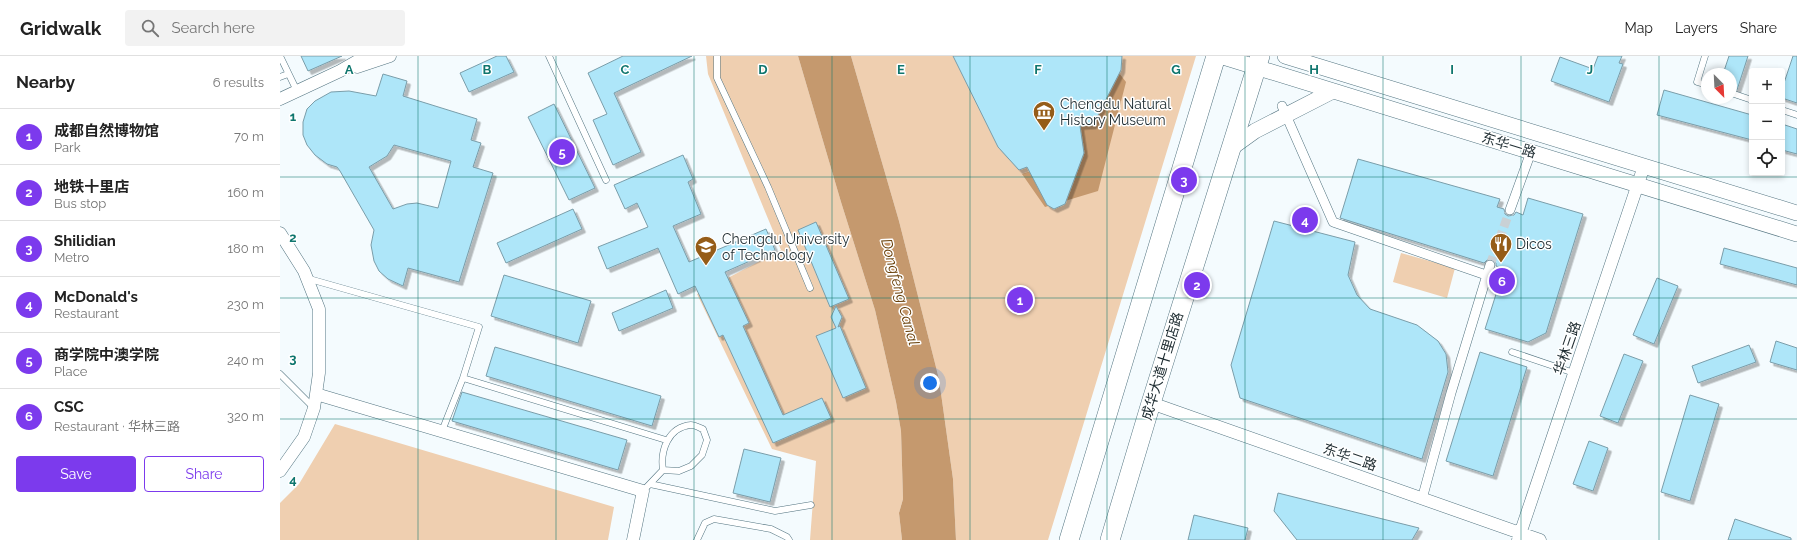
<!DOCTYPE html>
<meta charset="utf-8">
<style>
body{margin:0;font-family:Raleway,"Noto Sans SC",sans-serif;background:#f2f2f2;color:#222}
.controls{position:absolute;right:12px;top:12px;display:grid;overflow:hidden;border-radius:4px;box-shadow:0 2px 6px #0003}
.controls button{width:36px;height:36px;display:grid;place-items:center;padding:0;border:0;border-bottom:1px solid #e0e0e0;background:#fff;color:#222;font:20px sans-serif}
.compass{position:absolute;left:1421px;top:12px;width:36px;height:36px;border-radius:50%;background:#fff;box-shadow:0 2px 6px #0003;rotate:156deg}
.you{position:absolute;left:650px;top:327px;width:14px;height:14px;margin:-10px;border:3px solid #fff;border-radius:50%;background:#1a73e8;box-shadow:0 0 0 6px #1a73e833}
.badge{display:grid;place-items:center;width:26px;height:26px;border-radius:50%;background:#7c3aed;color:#fff;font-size:13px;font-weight:700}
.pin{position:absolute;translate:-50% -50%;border:2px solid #fff;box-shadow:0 1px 4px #0006}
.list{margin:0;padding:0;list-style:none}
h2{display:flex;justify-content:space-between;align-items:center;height:52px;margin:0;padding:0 16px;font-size:17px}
h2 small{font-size:13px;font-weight:400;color:#767676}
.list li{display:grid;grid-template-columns:26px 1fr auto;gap:12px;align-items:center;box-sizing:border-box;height:56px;padding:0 16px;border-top:1px solid #e0e0e0}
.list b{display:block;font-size:15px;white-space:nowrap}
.list p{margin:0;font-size:13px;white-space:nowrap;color:#767676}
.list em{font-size:13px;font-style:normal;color:#767676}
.actions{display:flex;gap:8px;padding:12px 16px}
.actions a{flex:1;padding:9px 0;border:1px solid #7c3aed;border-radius:4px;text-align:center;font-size:14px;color:#7c3aed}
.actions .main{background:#7c3aed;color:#fff}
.icon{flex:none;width:22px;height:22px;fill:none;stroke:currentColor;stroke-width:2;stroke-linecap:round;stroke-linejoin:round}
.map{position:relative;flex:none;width:1517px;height:484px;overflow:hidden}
header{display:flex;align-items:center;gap:24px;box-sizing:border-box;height:56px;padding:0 20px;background:#fff;border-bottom:1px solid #e0e0e0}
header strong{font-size:19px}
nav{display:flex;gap:22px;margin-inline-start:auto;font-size:14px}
.search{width:280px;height:36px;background:#f2f2f2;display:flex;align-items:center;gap:10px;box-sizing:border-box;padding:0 14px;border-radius:4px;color:#767676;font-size:15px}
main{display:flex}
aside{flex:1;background:#fff}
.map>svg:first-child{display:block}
</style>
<header>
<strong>Gridwalk</strong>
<div class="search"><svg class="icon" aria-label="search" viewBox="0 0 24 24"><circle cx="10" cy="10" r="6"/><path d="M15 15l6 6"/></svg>Search here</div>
<nav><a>Map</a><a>Layers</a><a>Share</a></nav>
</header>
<main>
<aside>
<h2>Nearby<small>6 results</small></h2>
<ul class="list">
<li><span class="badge">1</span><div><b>成都自然博物馆</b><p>Park</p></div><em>70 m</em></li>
<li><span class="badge">2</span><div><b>地铁十里店</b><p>Bus stop</p></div><em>160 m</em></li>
<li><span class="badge">3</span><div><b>Shilidian</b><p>Metro</p></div><em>180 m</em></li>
<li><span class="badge">4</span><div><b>McDonald's</b><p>Restaurant</p></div><em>230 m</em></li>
<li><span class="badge">5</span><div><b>商学院中澳学院</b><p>Place</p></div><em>240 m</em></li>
<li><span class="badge">6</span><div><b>CSC</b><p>Restaurant · 华林三路</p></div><em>320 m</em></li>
</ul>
<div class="actions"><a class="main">Save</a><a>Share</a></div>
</aside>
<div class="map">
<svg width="1517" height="484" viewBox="0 0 1517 484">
<defs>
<filter id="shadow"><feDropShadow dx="3.5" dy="3.5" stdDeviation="0" flood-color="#0004"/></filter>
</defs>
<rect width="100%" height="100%" fill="#f4fbfe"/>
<path fill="#efcfb0" d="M426 0H518L561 146 595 254 616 346 621 375 623 443 619 457 622 484H530L536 405 492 393 417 238 501 194 428 18Z
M571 0H916L768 484H676L673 423 659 323 619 165Z
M1121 197 1175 212 1167 242 1113 226Z
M55 368 334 451 328 484H0V447L19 428Z"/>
<path fill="#c5996e" d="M518 0H571L619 165 659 323 673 423 676 484H622L619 457 623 443 621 375 616 346 595 254 561 146Z
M820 17H839L846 26 818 135 765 151 742 118 788 103Z"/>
<path fill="#aee6f9" stroke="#7a9da9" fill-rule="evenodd" filter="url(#shadow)" d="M21 0H62L28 15Z
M217 0H226L234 16 189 36 180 17Z
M343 0H412L334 37 361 96 333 109 313 64 327 58 308 17Z
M673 0H842L841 14 813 69 800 70 804 97 785 148 774 153 767 149 747 111 739 114 718 91Z
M1318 0H1342L1339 7 1343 8 1329 46 1271 25 1280 1 1313 13Z
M1449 0H1468L1457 34 1451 33V18H1443Z
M1513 0H1517V47L1502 42V33Z
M103 18 127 25 123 40 197 63 191 84 201 87 193 111 213 117 179 226 128 212 123 230 108 223 99 215 94 205 91 189 94 174 60 115 57 111 47 108 35 99 27 89 23 79V66L27 53 35 45 51 36 69 35 96 40ZM114 89 171 105 158 152 137 147 127 148 113 153 89 111 107 100Z
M1384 34 1472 59V84L1377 59Z
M274 48 315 132 289 144 248 61Z
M1502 68 1517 73V98L1502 94Z
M403 99 413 123 408 126 421 158 393 170 409 206 486 173 495 194 445 216 469 267 463 270 503 359 542 342 551 362 493 387 443 279 439 281 415 230 398 238 378 192 327 213 318 191 368 171 357 147 345 153 334 129Z
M1078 103 1220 143 1217 151 1224 153 1225 158 1228 160 1234 159 1236 156 1243 159 1248 142 1303 158 1266 277 1248 286 1205 273 1224 213 1216 210V207L1212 203H1208L1204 207 1060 162Z
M293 153 302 173 226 207 217 187Z
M994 165 1075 186 1068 219 1077 239 1090 253 1137 269 1158 285 1166 298 1168 316 1142 403 960 342 951 309Z
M536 166 569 243 550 251 518 174Z
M1444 192 1517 212V229L1440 208Z
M224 219 311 245 298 287 211 260Z
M1377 222 1398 230 1374 288 1353 279Z
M386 234 393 252 339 275 332 257Z
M556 250 562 261 558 271 560 270 586 332 563 342 536 280 556 272 551 261Z
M1496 285 1517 292V314L1490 306Z
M1469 289 1476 306 1418 327 1412 310Z
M215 291 381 340 372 370 206 320Z
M1200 296 1247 311 1213 420 1166 405Z
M1344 298 1363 305 1338 367 1320 360Z
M182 336 347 384 338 414 172 365Z
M1410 339 1439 348 1410 445 1381 436Z
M1309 385 1328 392 1313 435 1293 428Z
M464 393 501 402 490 446 453 437Z
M998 437 1139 472 1132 484H1017L994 455Z
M914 459 968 472 965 484H908Z
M1455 463 1511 482V484H1448Z"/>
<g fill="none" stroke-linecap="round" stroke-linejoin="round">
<path stroke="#c9d1d5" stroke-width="9" stroke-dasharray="9 4.5" stroke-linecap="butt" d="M1210 209 1230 154"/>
<g stroke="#537480" stroke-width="7">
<path id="service" d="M0 0 17 35
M269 0 326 124
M437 0V22L488 131 530 232
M1425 0 1417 26 1427 29
M0 21 8 18
M1451 37 1472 44
M1502 54 1517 59
M26 222 199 271 183 322 162 375
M1232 296 1294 317
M0 318 34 352
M183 322 386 384
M370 428 495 455 531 449
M363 435 383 414 399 415 411 410 422 399 427 384 423 373C420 372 415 369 411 369 388 371 380 395 383 414
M417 484 425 467 434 463 491 473 507 481 509 484"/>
</g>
<g stroke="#537480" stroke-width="10">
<path id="pedestrian" d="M1002 50 1053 166 1206 219
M1230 154 1251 96
M1142 443 1171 337 1210 209"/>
</g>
<g stroke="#537480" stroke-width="13">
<path id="minor" d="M77 11 110 0
M0 43 60 15 86 0
M0 177 24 215 39 253V317L34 352 24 381 0 415
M36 338 363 435 353 484
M871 347 1260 484
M1238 484 1364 110"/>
</g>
<g stroke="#537480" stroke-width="16">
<path id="tertiary" d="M940 0 1517 178
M1005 0 1517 157
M950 93 975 75 1053 35"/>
</g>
<g stroke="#537480" stroke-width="20">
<path id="primary" d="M789 484 936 0
M830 484 871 347 980 0"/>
</g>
<use href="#service" stroke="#fff" stroke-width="6"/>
<use href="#pedestrian" stroke="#fff" stroke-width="9"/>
<use href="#minor" stroke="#fff" stroke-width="12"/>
<use href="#tertiary" stroke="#fff" stroke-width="15"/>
<use href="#primary" stroke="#fff" stroke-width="19"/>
</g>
<path fill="none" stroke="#0f766e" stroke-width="1" stroke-opacity="0.55" d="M138 0V484M276 0V484M414 0V484M552 0V484M690 0V484M827 0V484M965 0V484M1103 0V484M1241 0V484M1379 0V484M0 121H1517M0 242H1517M0 363H1517"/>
<defs>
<g id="museum-pin" transform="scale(1.15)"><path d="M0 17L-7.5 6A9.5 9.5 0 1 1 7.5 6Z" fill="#955c18" stroke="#fff"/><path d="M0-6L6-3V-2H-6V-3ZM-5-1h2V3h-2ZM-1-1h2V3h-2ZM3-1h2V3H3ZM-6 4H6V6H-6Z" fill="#fff"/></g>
<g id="restaurant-pin" transform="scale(1.15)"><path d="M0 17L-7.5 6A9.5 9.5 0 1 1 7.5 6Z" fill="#955c18" stroke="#fff"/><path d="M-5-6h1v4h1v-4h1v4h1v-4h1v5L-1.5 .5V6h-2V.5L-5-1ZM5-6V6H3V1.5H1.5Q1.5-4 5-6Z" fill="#fff"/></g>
<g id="university-pin" transform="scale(1.15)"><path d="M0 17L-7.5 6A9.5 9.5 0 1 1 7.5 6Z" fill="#955c18" stroke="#fff"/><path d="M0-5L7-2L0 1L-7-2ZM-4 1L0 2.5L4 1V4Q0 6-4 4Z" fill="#fff"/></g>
</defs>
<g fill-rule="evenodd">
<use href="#museum-pin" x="764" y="56"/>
<use href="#restaurant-pin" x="1221" y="188"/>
<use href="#university-pin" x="426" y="191"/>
</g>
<g text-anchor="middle" stroke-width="3" stroke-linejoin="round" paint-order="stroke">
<g font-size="14" fill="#1d2b30" stroke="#fff" text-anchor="start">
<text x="780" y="53">Chengdu Natural<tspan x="780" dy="16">History Museum</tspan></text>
<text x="442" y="188">Chengdu University<tspan x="442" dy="16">of Technology</tspan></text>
<text x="1236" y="193">Dicos</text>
</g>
<g font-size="14" fill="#1d2b30" stroke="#fff">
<text transform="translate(1229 89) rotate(17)" y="5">东华一路</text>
<text transform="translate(1287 292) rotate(-71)" y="5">华林三路</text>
<text transform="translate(882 310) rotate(-73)" y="5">成华大道十里店路</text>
<text transform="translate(1070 401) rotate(19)" y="5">东华二路</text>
</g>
<g font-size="15" font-style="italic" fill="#663c04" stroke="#fff">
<text transform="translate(620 236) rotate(75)" y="5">Dongfeng Canal</text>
</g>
</g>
<g font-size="13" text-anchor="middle" font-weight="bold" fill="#0f766e" stroke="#fff" stroke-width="3" stroke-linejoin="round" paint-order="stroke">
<text x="69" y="18">A</text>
<text x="207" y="18">B</text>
<text x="345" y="18">C</text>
<text x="483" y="18">D</text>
<text x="621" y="18">E</text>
<text x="758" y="18">F</text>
<text x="896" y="18">G</text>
<text x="1034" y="18">H</text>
<text x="1172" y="18">I</text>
<text x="1310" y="18">J</text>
<text x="13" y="65">1</text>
<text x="13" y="186">2</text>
<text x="13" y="307">3</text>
<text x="13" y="428">4</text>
</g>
</svg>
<div class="controls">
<button>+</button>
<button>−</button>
<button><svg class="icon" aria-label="locate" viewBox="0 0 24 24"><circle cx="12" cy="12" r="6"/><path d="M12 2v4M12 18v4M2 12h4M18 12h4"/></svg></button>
</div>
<svg class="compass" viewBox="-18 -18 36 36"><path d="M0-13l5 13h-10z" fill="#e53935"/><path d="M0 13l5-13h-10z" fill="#767676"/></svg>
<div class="you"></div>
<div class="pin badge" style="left:740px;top:244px">1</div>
<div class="pin badge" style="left:917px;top:229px">2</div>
<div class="pin badge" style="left:904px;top:124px">3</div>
<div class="pin badge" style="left:1025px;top:164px">4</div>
<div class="pin badge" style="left:282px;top:96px">5</div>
<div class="pin badge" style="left:1222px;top:225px">6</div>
</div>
</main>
